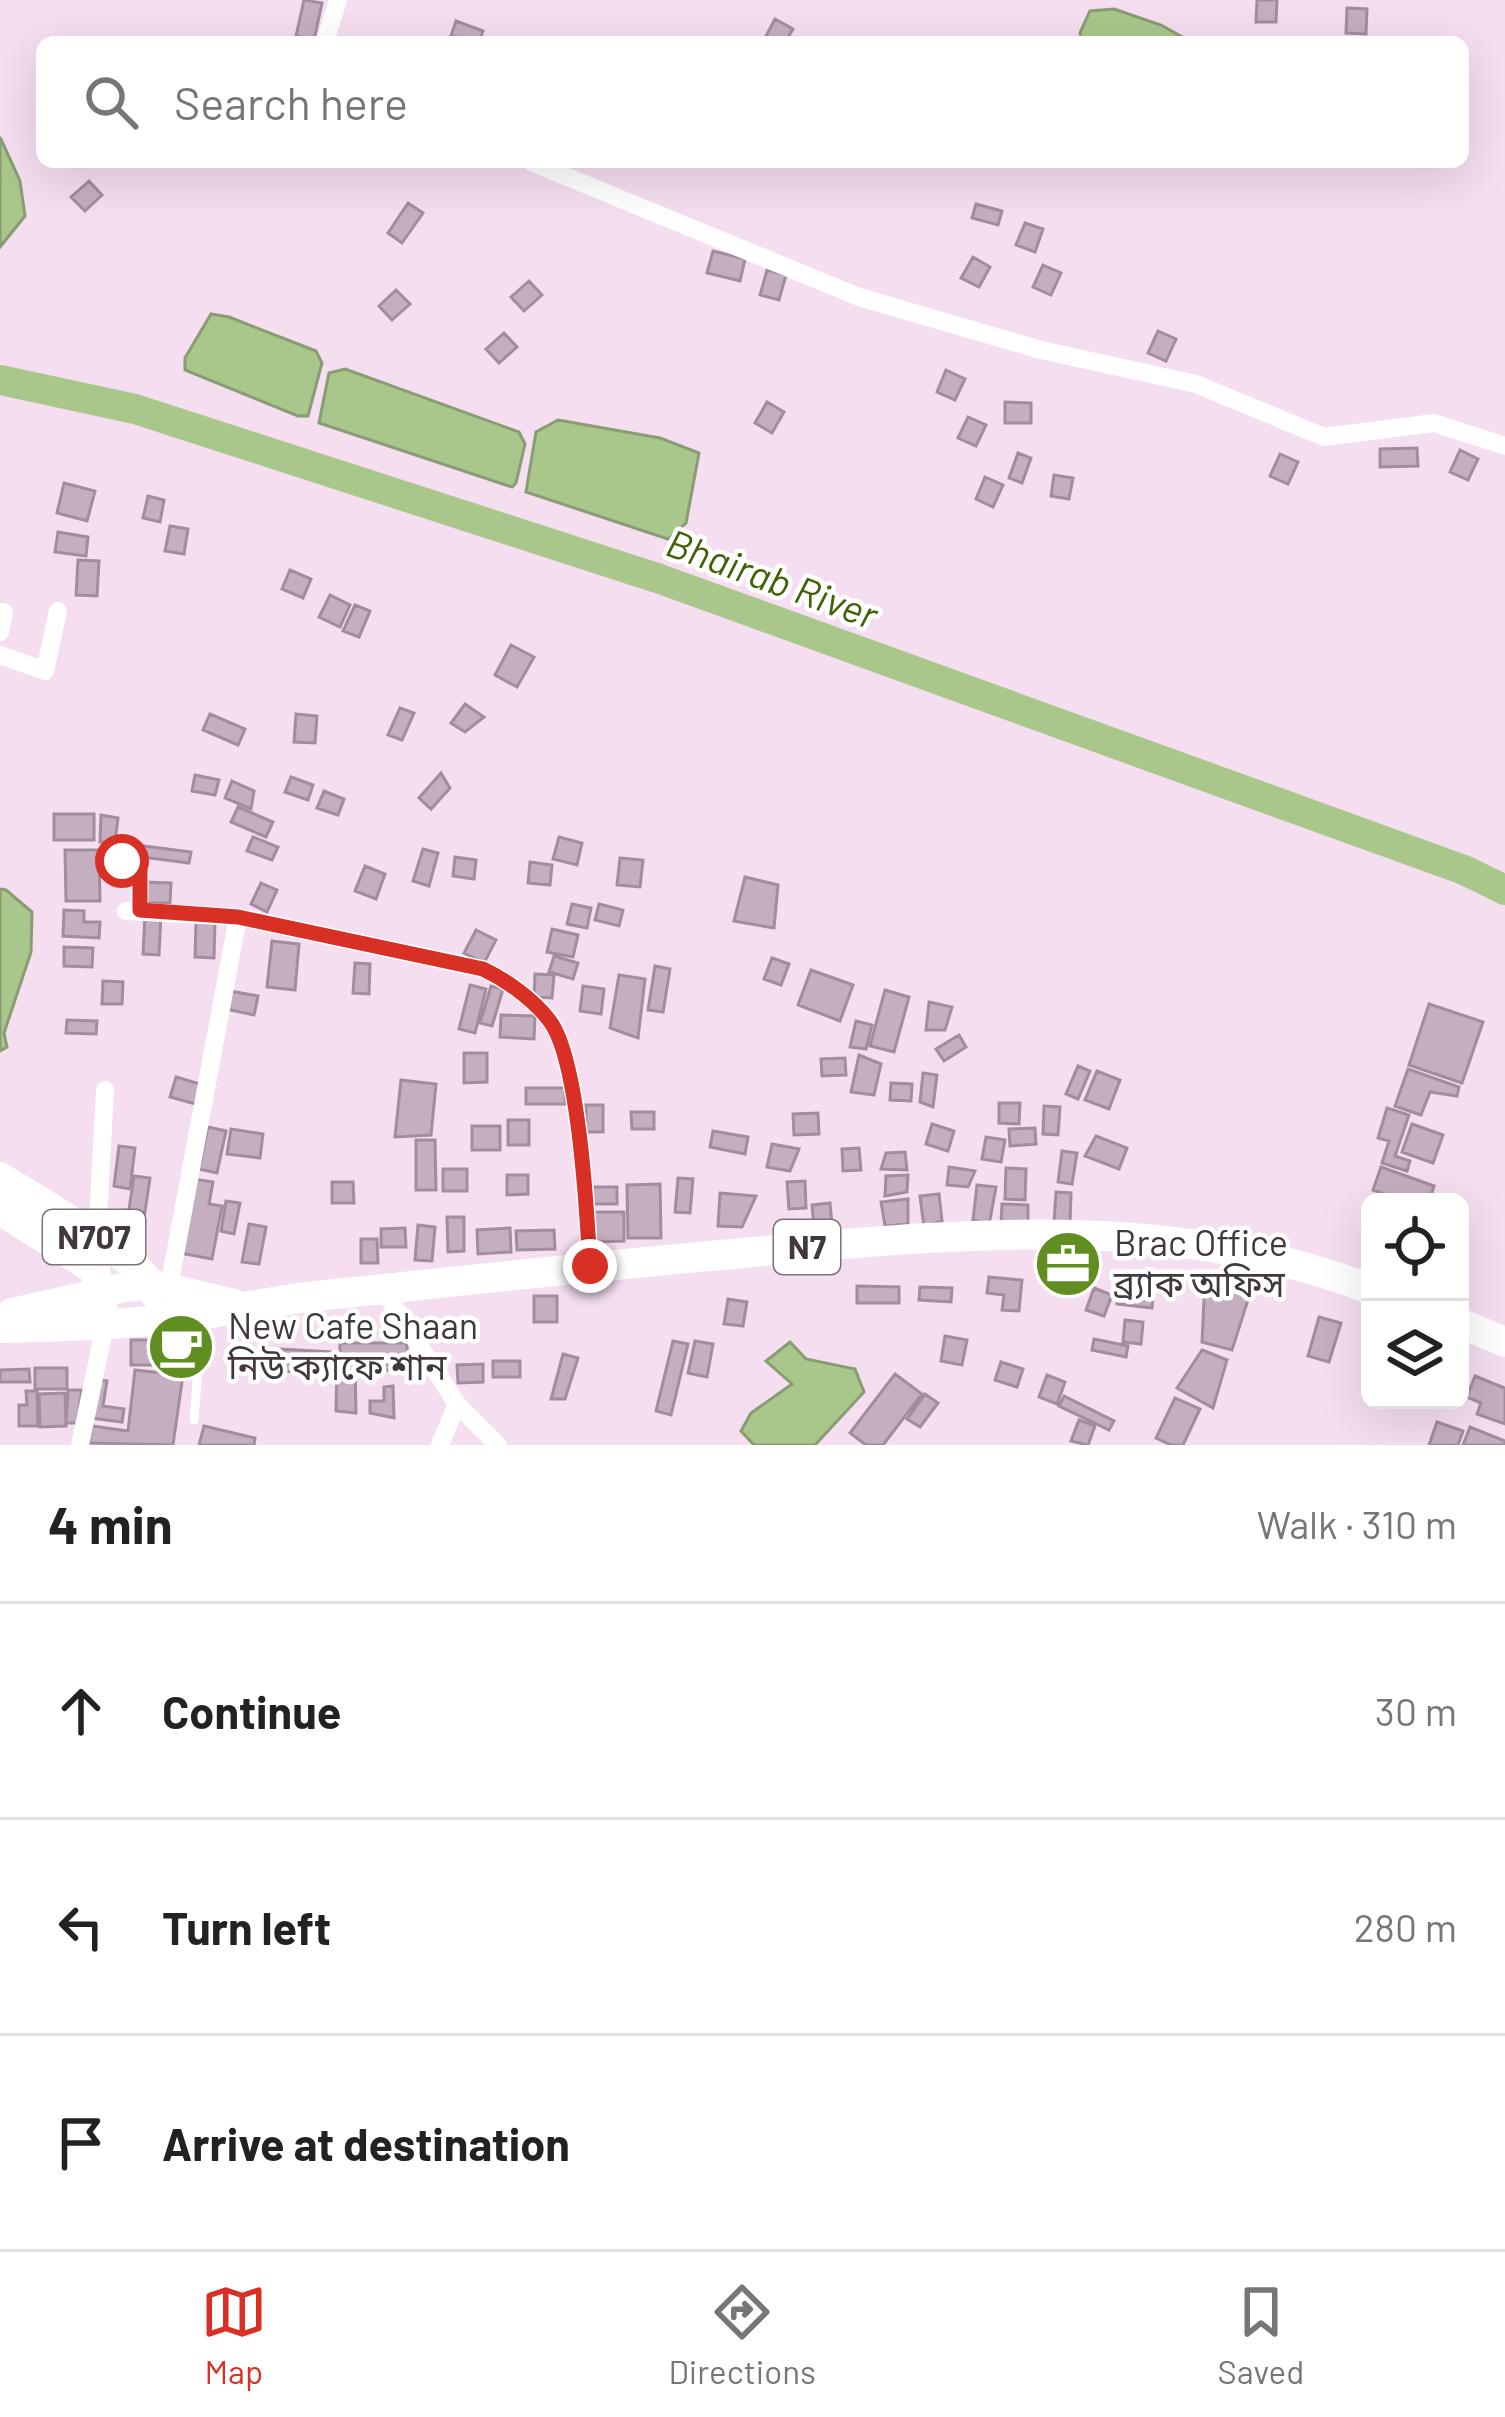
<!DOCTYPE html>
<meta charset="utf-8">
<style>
body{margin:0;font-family:Barlow,"Noto Sans Bengali",sans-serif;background:#f6f6f6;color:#222}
.controls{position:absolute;right:36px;bottom:36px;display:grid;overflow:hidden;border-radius:18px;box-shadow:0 12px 48px #0002}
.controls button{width:108px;height:108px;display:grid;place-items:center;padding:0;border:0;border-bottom:3px solid #e0e0e0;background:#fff;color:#222;font:60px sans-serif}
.stop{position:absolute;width:36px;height:36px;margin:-27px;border:9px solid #d93025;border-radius:50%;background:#fff}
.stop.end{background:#d93025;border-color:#fff;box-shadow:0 3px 12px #0008}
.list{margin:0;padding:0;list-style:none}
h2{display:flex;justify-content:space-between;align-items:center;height:156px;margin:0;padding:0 48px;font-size:51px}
h2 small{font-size:39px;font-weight:400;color:#767676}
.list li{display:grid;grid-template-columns:78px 1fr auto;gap:36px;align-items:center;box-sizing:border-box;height:216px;padding:0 48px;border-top:3px solid #e0e0e0}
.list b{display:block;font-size:45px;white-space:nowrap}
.list em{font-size:39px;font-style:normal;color:#767676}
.icon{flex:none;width:66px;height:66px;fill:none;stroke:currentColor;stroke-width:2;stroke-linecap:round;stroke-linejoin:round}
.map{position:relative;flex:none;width:1505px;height:1445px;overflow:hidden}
.search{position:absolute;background:#fff;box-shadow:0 12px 48px #0002;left:36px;right:36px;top:36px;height:132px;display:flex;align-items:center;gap:30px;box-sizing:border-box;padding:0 42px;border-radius:18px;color:#767676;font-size:45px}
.sheet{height:804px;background:#fff}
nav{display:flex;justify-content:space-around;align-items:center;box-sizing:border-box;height:168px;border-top:3px solid #e0e0e0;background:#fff;font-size:33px;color:#767676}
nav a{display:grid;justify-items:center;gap:6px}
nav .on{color:#d93025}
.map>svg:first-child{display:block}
</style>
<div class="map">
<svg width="1505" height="1445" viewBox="0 0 1505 1445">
<rect width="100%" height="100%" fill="#f4def0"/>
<path fill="#a9c78b" stroke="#8a9c74" stroke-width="3" d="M1114 9 1161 25 1184 38V42H1082L1080 33 1090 11Z
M0 137 20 181 25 216 0 247Z
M211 314 229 317 316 351 322 363 308 416H298L185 370V358Z
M345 369 519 432 525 444 516 483 512 487 319 423 329 373Z
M558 420 660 438 699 453 686 523 668 539 526 492 536 432Z
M0 889 6 890 32 912 31 952 4 1033 7 1047 0 1051Z
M790 1342 806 1359 855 1369 864 1392 815 1445H754L741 1431 751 1413 792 1384 766 1361Z"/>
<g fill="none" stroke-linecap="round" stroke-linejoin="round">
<path stroke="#a9c78b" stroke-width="30" d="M0 380 135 409 660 579 1464 870 1505 890"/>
</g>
<path fill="#c4afc1" stroke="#a18d9e" stroke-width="3" d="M304 0 322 3 314 40 296 36Z
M1257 0H1277L1276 22H1256Z
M1347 8 1367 9 1366 34 1346 33Z
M775 19 793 29 785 42 764 40Z
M456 21 483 31 479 42 451 36Z
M89 181 102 195 85 211 71 197Z
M408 203 423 213 402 243 388 233Z
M976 204 1002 211 998 225 972 218Z
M1025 223 1043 229 1035 252 1016 245Z
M713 251 745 259 740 281 707 273Z
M973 257 990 267 979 287 961 278Z
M1043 265 1061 273 1051 295 1033 287Z
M767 270 786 275 779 300 760 295Z
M529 281 542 295 524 311 511 297Z
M396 290 410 304 392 320 379 306Z
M1158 331 1176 339 1166 361 1148 353Z
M504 333 517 347 499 363 486 349Z
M946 370 965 379 955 400 937 392Z
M767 402 784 412 772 433 755 423Z
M1005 402 1031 403V423H1005Z
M968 417 986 425 976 446 958 438Z
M1417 448 1418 466 1380 467V449Z
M1460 450 1478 459 1468 480 1450 472Z
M1018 453 1031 458 1022 483 1009 478Z
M1280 454 1298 462 1288 484 1270 476Z
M1054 475 1073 478 1069 499 1051 496Z
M985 477 1003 485 993 507 976 499Z
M64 483 95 491 87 521 57 513Z
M148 496 164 500 160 522 143 518Z
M170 526 188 529 184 554 165 551Z
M58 532 88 537 86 556 55 552Z
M78 560 99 561 97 596 76 595Z
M290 570 311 579 303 598 282 589Z
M330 595 350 605 340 627 319 617Z
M355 605 370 611 359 637 343 631Z
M511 645 534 657 517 687 495 675Z
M465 704 484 717 465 732 451 723Z
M400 708 414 713 402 740 388 735Z
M210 714 245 729 238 745 203 730Z
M296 714 317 716 315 743 294 742Z
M441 773 450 788 431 809 419 798Z
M195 775 219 780 215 795 192 791Z
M291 777 313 785 308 800 285 792Z
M232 781 254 791 251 809 225 798Z
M324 791 344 799 338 815 317 808Z
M238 807 273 822 266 837 231 822Z
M54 814H94V840H54Z
M101 815 118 818 115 842H100Z
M253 837 278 847 272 860 247 851Z
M559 837 582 843 577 865 553 859Z
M144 846 191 852 189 863 142 857Z
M423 849 438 853 429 886 413 881Z
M65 850H99L100 901H66Z
M455 857 476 860 474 879 453 876Z
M620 858 643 860 640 887 617 885Z
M530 862 552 865 550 885 528 883Z
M365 866 385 874 376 899 355 891Z
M745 877 778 885 774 928 734 921Z
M144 882 171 883 170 903H143Z
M261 883 277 890 267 912 251 904Z
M572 904 591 908 587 928 567 924Z
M599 904 623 910 619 926 595 920Z
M64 910 84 911V922H100L99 938 63 936Z
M145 915H161L159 955 143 954Z
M196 921H215L214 958 195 957Z
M552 929 578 935 573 957 547 952Z
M476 930 496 940 484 963 464 953Z
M272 941 299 944 295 990 267 987Z
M64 947 93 948 92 967 64 966Z
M554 956 578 963 573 979 549 972Z
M772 958 789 964 781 985 764 979Z
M355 963 370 964 369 994 353 993Z
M655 966 670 969 663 1012 648 1010Z
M811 970 853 985 840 1021 798 1005Z
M535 974 554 975 552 998 534 997Z
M619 975 645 979 638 1038 610 1028Z
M103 981 123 982 122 1004H102Z
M470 985 486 989 475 1033 459 1029Z
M491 986 503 989 492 1026 480 1023Z
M583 986 604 989 601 1014 580 1011Z
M885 990 909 997 894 1052 870 1046Z
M230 991 258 996 254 1015 226 1009Z
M929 1002 952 1007 945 1030H926Z
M1429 1004 1483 1022 1462 1083 1409 1065Z
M501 1015 535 1016 534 1039 500 1037Z
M67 1020 97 1021 96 1034 66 1033Z
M856 1021 872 1025 866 1049 850 1047Z
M959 1035 966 1047 944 1061 936 1049Z
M464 1053H487V1082L464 1083Z
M859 1055 881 1064 874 1095 851 1092Z
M845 1058 846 1075 822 1076 821 1059Z
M1078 1066 1090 1071 1078 1099 1066 1094Z
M1408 1069 1459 1087 1457 1096 1430 1092 1421 1115 1395 1106Z
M1097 1071 1120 1080 1109 1109 1085 1100Z
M923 1073 937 1075 933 1107 920 1102Z
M176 1077 200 1084 195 1104 170 1097Z
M401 1080 436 1084 431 1135 395 1137Z
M891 1083 912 1084 911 1101 890 1100Z
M526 1088H565V1104H526Z
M999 1103H1020L1019 1124 999 1123Z
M586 1105H603V1132H586Z
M1044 1106 1060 1107 1058 1135 1043 1134Z
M1387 1108 1409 1115 1395 1156 1410 1161 1407 1171 1382 1163 1389 1141 1378 1138Z
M631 1112H654V1129H632Z
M818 1113 819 1134 794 1135 793 1114Z
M508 1120H529V1145H508Z
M932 1124 954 1131 948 1151 926 1144Z
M1412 1124 1443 1135 1433 1163 1402 1152Z
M472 1126H500V1150H472Z
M208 1127 226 1131 217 1173 199 1169Z
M1035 1128 1036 1144 1010 1146 1009 1129Z
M231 1129 263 1134 260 1158 227 1154Z
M713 1131 748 1137 745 1154 710 1147Z
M1096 1136 1127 1148 1119 1169 1085 1156Z
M986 1137 1005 1140 1001 1162 982 1159Z
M416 1140H435L436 1190H416Z
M772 1144 799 1149 790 1171 767 1167Z
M119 1146 135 1148 130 1189 114 1186Z
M859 1148 861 1170 843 1171 842 1149Z
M1062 1151 1077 1153 1072 1184 1058 1182Z
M905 1152 907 1170 881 1169 886 1153Z
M949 1167 975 1171 968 1187 947 1185Z
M1381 1167 1434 1186 1429 1202H1406L1373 1190Z
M1006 1168 1026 1169 1025 1200 1005 1199Z
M443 1169H467V1191H443Z
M507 1175H528V1194L507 1195Z
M908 1175 907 1192 885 1196 886 1176Z
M134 1176 150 1178 144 1218 128 1216Z
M678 1178 693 1179 690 1213 675 1212Z
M193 1179 213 1182 209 1204 222 1206 212 1259 180 1253Z
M805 1181 806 1208 789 1209 787 1182Z
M332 1182H353L354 1203H332Z
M660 1184 661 1238H628L627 1185Z
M977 1185 996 1187 989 1225 973 1220Z
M590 1187H617V1204H590Z
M1056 1192 1071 1193 1070 1223 1054 1222Z
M720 1193 756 1196 742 1227 718 1226Z
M939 1194 942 1221 924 1227 920 1196Z
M908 1199V1224L885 1226 881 1202Z
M226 1201 240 1203 234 1234 221 1231Z
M830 1203 832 1225 814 1226 812 1205Z
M1002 1204 1028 1205V1224L1001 1223Z
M594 1212H624V1241L595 1242Z
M447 1217H464V1251L448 1252Z
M249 1224 266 1227 259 1264 242 1262Z
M418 1225 435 1227 432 1261 415 1260Z
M405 1228 406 1247H381V1229Z
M510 1228 511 1252 478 1254 477 1230Z
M554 1230 555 1249 517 1250 516 1231Z
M361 1239H377L378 1263H361Z
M989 1277 1022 1280 1019 1311 1002 1310 1004 1295 987 1293Z
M1205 1279 1253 1284 1232 1350 1202 1342Z
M857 1286 899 1287V1303H857Z
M920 1287 952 1288 951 1302 919 1300Z
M1094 1288 1112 1295 1104 1316 1086 1310Z
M1118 1293 1153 1297 1152 1308 1117 1304Z
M534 1296H557V1322H534Z
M728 1299 747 1302 743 1326 724 1324Z
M1319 1317 1341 1323 1329 1362 1308 1356Z
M1125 1320 1143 1322 1141 1344 1123 1342Z
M945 1336 967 1340 962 1365 941 1361Z
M1094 1339 1128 1346 1126 1357 1092 1350Z
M131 1340H156V1365H131Z
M673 1341 688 1344 671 1415 656 1411Z
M695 1341 713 1344 707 1377 688 1373Z
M160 1343H184V1369H160Z
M340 1343H407V1356H389V1370H367V1357H340Z
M279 1349 332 1352 331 1373 278 1371Z
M1202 1350 1227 1360 1213 1408 1177 1388Z
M563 1354 578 1358 565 1399H551Z
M493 1361H520V1377H493Z
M337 1362 355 1363 356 1413 336 1411Z
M1001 1362 1023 1369 1017 1387 995 1380Z
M483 1364V1382L458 1383 457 1365Z
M35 1368H67V1389H35Z
M29 1369 30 1382H0V1370Z
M135 1370 183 1375 173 1445 89 1443 92 1426 128 1431Z
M895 1374 922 1394 883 1445H866L850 1433Z
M1047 1375 1065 1382 1057 1404 1039 1397Z
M1475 1376 1505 1388V1424L1477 1414 1481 1403 1467 1397Z
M95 1379 107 1381 103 1406 124 1409 122 1422 90 1418Z
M393 1386 394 1418 370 1413V1401H384V1387Z
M68 1390H82L77 1423H66Z
M26 1391H37L38 1426H19V1405H27Z
M65 1393 66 1426 40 1427 39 1394Z
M925 1394 938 1403 920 1427 907 1419Z
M1064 1396 1114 1421 1109 1430 1059 1406Z
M1175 1398 1200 1409 1183 1445H1171L1156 1438Z
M1079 1420 1095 1426 1088 1445 1071 1441Z
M1437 1422 1463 1431 1458 1445H1429Z
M204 1426 255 1438 254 1445H199Z
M1470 1427 1505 1441V1445H1463Z"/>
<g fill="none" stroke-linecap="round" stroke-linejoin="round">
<path stroke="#fff" stroke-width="9" d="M194 1420 202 1320"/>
<path stroke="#fff" stroke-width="18" d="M325 42 338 0
M531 162 859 297 1041 350 1196 384 1324 437 1434 423 1505 446
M0 612H4L0 632
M0 655 45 671 58 611
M122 861 138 865 140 871 139 910
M126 911 238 917 483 969C506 980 533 999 549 1019 579 1057 587 1215 590 1266
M97 1239 105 1090
M169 1287 238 917
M384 1291 457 1404 498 1445
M80 1445 105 1325
M440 1445 457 1404"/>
<path stroke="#fff" stroke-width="30" d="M0 1177C31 1197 150 1263 155 1294
M0 1210 95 1270 103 1313
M12 1313 126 1287 154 1285 234 1304
M1460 1323 1505 1342
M0 1328C67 1326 133 1325 199 1315 238 1309 277 1300 316 1296 470 1280 623 1263 777 1250 977 1232 1179 1215 1370 1289"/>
</g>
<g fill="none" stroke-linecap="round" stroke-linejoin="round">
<path stroke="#d93025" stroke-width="15" d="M122 861 138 865 140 871V910L238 917 483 969C506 980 533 999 549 1020 579 1057 587 1215 590 1266"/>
</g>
<defs>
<g id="office-disc" transform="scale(3.45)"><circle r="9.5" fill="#618e20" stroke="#fff"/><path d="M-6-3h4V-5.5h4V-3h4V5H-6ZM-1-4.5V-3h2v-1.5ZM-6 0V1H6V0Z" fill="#fff"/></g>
<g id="cafe-disc" transform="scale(3.45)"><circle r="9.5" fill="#618e20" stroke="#fff"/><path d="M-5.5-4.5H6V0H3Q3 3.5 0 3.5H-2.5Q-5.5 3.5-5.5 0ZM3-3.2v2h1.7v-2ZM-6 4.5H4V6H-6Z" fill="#fff"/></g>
</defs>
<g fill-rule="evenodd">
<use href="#office-disc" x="1068" y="1264"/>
<use href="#cafe-disc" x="181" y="1347"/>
</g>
<g text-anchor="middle" stroke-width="9" stroke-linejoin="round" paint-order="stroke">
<g fill="#fff" stroke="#7a7479" stroke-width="3">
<rect x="43" y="1210" width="102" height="54" rx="9"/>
<rect x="774" y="1220" width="66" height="54" rx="9"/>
</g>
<g font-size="33" font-weight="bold" fill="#41383f">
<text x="94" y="1249">N707</text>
<text x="807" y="1259">N7</text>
</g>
<g font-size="36" fill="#41383f" stroke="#fff" text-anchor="start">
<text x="1114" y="1256">Brac Office<tspan x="1114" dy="41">ব্র্যাক অফিস</tspan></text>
<text x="228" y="1339">New Cafe Shaan<tspan x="228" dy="41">নিউ ক্যাফে শান</tspan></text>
</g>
<g font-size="39" font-style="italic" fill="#406207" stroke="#fff">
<text transform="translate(772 579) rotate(20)" y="14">Bhairab River</text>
</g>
</g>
</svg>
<div class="controls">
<button><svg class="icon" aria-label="locate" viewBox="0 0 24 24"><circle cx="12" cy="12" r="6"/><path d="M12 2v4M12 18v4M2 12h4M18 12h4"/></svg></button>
<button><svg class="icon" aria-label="layers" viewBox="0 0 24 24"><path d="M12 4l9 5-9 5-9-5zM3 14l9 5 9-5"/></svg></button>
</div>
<div class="stop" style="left:122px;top:861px"></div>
<div class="stop end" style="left:590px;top:1266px"></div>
<div class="search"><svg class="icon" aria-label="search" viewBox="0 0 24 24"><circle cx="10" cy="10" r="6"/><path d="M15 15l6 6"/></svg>Search here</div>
</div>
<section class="sheet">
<h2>4 min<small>Walk · 310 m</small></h2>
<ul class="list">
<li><svg class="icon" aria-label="ahead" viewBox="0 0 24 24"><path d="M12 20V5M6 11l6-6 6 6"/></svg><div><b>Continue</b></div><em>30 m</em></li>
<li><svg class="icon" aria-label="left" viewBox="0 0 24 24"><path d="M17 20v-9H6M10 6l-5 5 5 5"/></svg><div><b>Turn left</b></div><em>280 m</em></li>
<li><svg class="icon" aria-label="arrive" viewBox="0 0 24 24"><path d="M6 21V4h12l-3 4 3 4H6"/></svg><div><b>Arrive at destination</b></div></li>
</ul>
</section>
<nav>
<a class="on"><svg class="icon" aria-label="map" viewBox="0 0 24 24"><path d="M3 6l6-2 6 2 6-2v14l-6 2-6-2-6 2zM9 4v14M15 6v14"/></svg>Map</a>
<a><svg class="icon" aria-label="directions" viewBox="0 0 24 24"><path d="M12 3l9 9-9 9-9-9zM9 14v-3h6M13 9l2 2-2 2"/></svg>Directions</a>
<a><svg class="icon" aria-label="saved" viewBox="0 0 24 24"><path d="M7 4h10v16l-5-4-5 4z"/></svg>Saved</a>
</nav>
